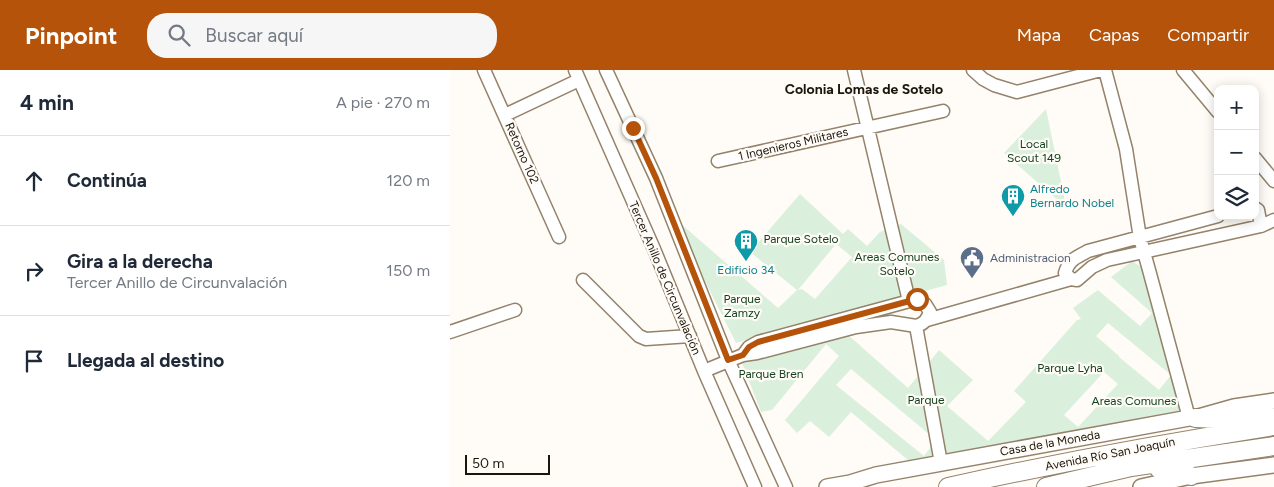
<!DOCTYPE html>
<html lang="es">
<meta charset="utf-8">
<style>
body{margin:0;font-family:Figtree,sans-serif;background:#f6f6f7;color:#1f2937}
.controls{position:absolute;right:15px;top:15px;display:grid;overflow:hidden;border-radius:10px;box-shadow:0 2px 12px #0003}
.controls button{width:45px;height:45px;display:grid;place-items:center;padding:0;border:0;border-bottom:1px solid #e0e1e3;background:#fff;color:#1f2937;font:25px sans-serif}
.scale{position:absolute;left:15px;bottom:12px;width:85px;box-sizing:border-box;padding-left:5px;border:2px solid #1b150c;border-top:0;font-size:14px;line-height:18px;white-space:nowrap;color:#1b150c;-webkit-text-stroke:4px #fffbf6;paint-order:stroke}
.stop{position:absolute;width:15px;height:15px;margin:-11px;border:4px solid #b45309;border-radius:50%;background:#fff}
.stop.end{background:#b45309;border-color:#fff;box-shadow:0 1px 5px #0008}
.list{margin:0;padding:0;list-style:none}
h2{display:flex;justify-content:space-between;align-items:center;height:65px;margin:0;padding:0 20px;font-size:21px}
h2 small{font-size:16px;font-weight:400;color:#747a83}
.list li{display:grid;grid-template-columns:32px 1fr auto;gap:15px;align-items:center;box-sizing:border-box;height:90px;padding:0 20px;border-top:1px solid #e0e1e3}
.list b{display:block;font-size:19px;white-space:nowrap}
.list p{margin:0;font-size:16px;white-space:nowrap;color:#747a83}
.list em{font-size:16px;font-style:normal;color:#747a83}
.icon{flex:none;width:28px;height:28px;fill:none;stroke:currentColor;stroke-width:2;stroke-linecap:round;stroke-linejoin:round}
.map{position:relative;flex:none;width:824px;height:417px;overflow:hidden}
header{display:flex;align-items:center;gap:30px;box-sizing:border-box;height:70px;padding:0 25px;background:#b45309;color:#fff}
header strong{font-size:24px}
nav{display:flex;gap:28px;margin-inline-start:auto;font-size:18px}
.search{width:350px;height:45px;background:#f6f6f7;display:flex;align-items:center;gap:12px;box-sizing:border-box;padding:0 18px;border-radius:20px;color:#747a83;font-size:19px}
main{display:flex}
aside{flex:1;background:#fff}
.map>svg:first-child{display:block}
</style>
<header>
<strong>Pinpoint</strong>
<div class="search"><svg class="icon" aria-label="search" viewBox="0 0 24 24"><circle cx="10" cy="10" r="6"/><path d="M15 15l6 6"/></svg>Buscar aquí</div>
<nav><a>Mapa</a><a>Capas</a><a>Compartir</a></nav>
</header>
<main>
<aside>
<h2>4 min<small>A pie · 270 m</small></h2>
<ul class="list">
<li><svg class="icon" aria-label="ahead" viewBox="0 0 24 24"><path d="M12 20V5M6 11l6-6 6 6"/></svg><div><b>Continúa</b></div><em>120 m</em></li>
<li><svg class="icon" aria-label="right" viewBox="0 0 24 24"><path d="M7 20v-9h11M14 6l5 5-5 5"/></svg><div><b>Gira a la derecha</b><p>Tercer Anillo de Circunvalación</p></div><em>150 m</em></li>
<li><svg class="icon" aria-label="arrive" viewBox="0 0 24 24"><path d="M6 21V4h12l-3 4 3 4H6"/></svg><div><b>Llegada al destino</b></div></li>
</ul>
</aside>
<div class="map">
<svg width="824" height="417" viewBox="0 0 824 417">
<rect width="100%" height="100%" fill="#fffbf6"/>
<path fill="#daf0dc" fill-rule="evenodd" d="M596 39 615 131 612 134 554 83Z
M350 124 393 164 398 159 417 176 430 162 451 154 494 190 497 215 286 273 223 147 328 238 347 220 300 182ZM386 174 402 187 365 229 352 219 348 220Z
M682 191 696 200 732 347 465 396 401 342 379 367 360 351 347 363 335 350 389 286 376 274 322 340 311 342 290 288 397 264 458 318 489 280 523 310 497 336 538 371 576 332 564 321 627 250 631 249 623 238 648 220 690 256 702 243 661 207ZM658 253 721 305 709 320 669 287V286L646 266ZM401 299 486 370 474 386 386 315ZM654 302 668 314 628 357 614 345Z"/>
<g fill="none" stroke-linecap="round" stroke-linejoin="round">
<g stroke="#94826a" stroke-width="15">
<path id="minor" d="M34 0 109 167
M125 0 204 179 254 301 305 417
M156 0 206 108 278 290 336 417
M404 0 459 231
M523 0 533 9 544 15 567 22 651 0
M655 0 676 79 690 168 699 200 739 348
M733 0 768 42
M55 45 129 10
M805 88 824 111
M268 91 493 41
M805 138 808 140 811 156
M768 146 638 181C626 188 619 189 615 203L621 209 627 210 642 197 657 190 811 156 824 150
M133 210 189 266 196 269 240 266
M477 250 621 209
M466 256 491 393
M0 262 65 240
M254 301 293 285 307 283 406 257 441 252 466 256C474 254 477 250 480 242L475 234 467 229 308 272 299 277 293 285"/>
</g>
<g stroke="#94826a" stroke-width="18">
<path id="major" d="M377 417 400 413 426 405 739 348H745L784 337 824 331
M691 417 741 406 824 395"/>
</g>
<g stroke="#94826a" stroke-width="20">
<path id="highway" d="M745 348 772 349 813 345 824 348
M709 399 721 398 741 406
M498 417C606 393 715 373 824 356
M596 417 681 397 824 376"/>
</g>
<use href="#minor" stroke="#fff" stroke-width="12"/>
<use href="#major" stroke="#fff" stroke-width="15"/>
<use href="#highway" stroke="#fff" stroke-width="18"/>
</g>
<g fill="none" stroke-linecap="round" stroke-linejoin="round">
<path stroke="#b45309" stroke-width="6" d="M183 58 206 108 278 290 293 285 299 277 308 272 467 229"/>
</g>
<defs>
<g id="building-pin" transform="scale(1.25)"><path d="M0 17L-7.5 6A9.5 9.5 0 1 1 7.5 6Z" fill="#0f9aa8" stroke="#fffbf6"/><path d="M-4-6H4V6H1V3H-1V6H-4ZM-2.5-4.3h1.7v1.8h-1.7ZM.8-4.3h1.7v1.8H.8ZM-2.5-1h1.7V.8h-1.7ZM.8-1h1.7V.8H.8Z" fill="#fff"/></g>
<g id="civic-pin" transform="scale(1.25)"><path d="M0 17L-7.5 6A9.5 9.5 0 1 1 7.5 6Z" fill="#5c6f8a" stroke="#fffbf6"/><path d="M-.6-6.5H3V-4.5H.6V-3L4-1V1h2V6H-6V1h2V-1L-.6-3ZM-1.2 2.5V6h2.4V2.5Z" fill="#fff"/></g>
</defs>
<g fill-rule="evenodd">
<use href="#building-pin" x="563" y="126"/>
<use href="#building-pin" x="296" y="171"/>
<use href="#civic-pin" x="522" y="188"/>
</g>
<g text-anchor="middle" stroke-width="4.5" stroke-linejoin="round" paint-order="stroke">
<g font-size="12" fill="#1b150c" stroke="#fffbf6">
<text transform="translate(343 74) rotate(-13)" y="4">1 Ingenieros Militares</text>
<text transform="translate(72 83) rotate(66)" y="4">Retorno 102</text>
<text transform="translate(215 208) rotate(67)" y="4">Tercer Anillo de Circunvalación</text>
<text transform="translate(600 373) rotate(-10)" y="4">Casa de la Moneda</text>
<text transform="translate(660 384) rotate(-11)" y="4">Avenida Río San Joaquín</text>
</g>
<g font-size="12" fill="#13421d" stroke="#fffbf6">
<text x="584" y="78">Local<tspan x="584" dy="14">Scout 149</tspan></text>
<text x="351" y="173">Parque Sotelo</text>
<text x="447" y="191">Areas Comunes<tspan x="447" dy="14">Sotelo</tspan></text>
<text x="292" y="233">Parque<tspan x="292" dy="14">Zamzy</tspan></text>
<text x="620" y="302">Parque Lyha</text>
<text x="321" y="308">Parque Bren</text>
<text x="476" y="334">Parque</text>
<text x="684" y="335">Areas Comunes</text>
</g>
<g font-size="12" fill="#0d838f" stroke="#fffbf6" text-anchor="start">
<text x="580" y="123">Alfredo<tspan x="580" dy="14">Bernardo Nobel</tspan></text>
<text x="296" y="204" text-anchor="middle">Edificio 34</text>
</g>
<g font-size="12" fill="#4e5e75" stroke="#fffbf6" text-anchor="start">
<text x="540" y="192">Administracion</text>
</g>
<g font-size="14" font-weight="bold" fill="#1b150c" stroke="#fffbf6">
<text x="414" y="24">Colonia Lomas de Sotelo</text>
</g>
</g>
</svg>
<div class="controls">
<button>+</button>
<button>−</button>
<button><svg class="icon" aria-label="layers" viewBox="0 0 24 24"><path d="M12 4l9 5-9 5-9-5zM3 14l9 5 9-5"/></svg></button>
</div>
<div class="scale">50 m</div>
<div class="stop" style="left:467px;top:229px"></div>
<div class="stop end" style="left:183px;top:58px"></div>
</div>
</main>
